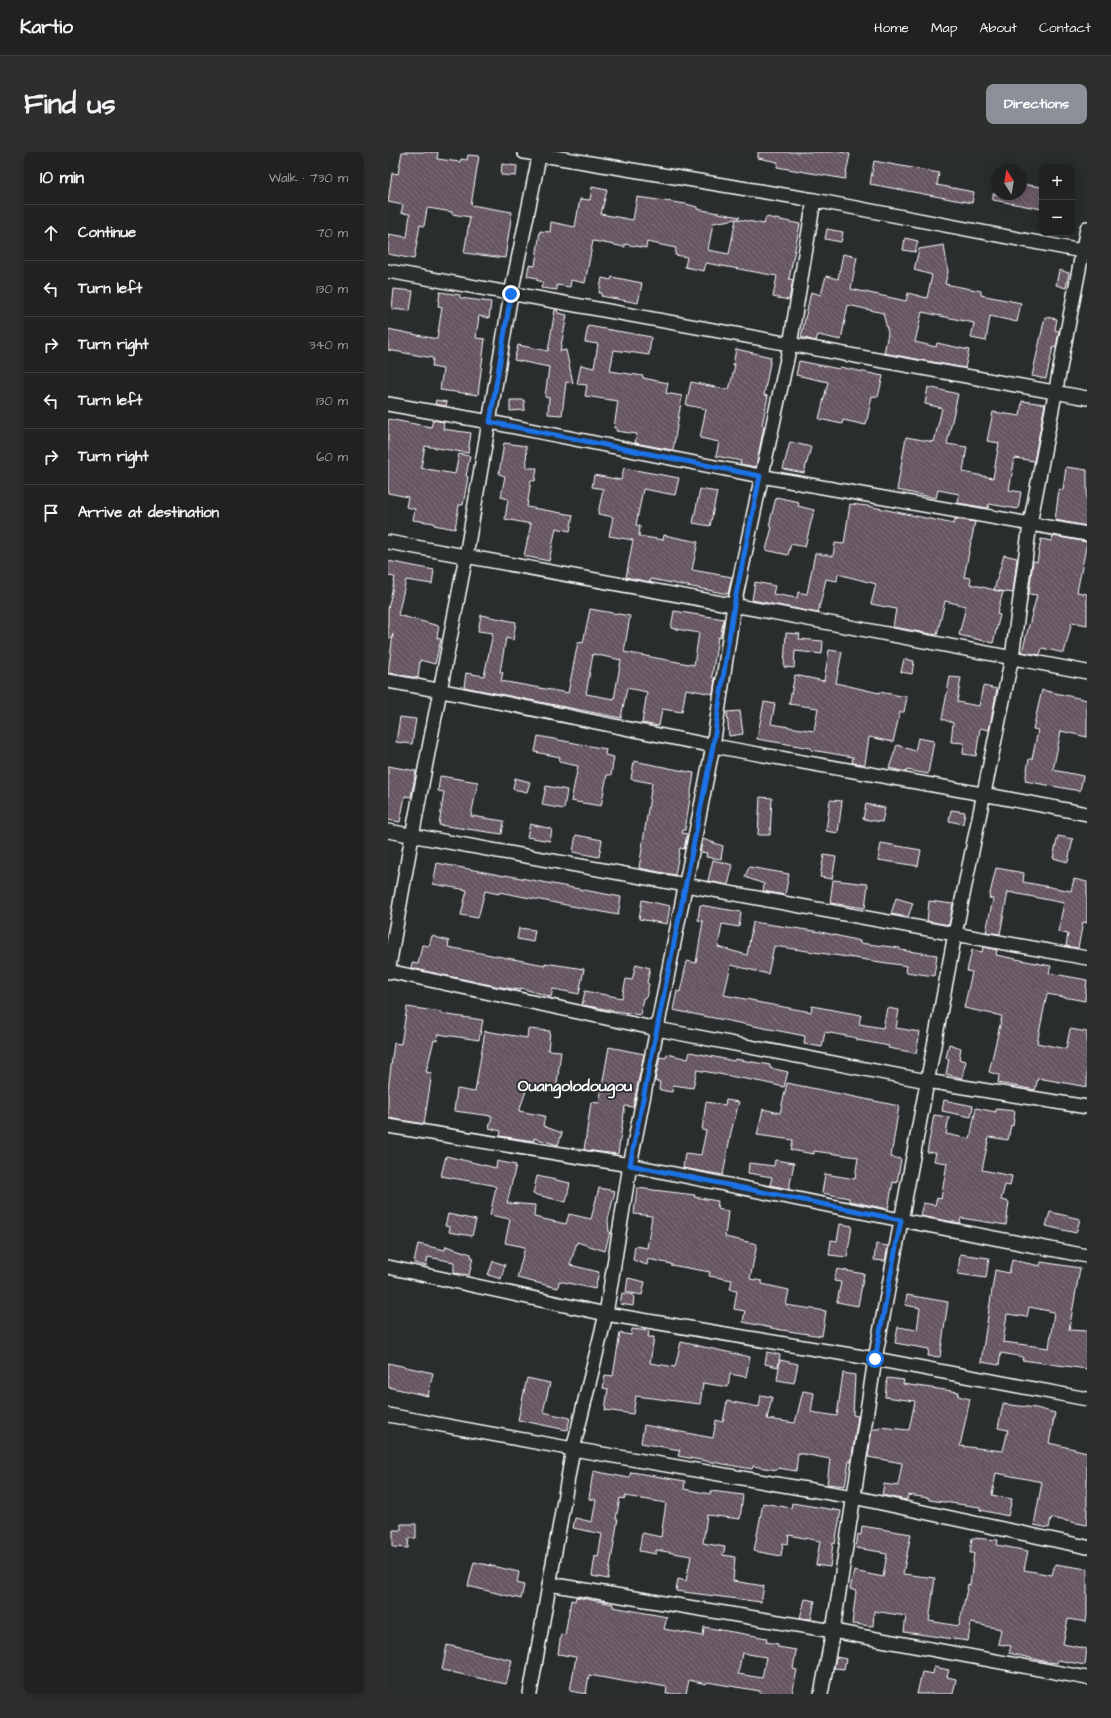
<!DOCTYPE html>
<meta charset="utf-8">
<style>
body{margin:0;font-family:"Architects Daughter",sans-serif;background:#2d2f2f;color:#f1f3f6}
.controls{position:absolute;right:12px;top:12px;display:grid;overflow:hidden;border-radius:8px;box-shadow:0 2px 10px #0003}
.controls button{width:36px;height:36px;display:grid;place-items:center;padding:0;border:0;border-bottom:1px solid #3d3f40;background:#202222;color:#f1f3f6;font:20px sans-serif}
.compass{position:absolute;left:603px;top:12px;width:36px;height:36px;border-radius:50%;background:#202222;box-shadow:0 2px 10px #0003;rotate:349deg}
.stop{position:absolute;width:12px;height:12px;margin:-9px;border:3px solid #1a73e8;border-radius:50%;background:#fff}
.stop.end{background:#1a73e8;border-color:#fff;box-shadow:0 1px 4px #0008}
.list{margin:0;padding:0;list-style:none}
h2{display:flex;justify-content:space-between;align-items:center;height:52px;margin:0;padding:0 16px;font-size:17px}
h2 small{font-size:13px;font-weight:400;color:#a2a4a5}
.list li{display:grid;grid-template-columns:26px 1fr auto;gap:12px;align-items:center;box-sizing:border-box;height:56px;padding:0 16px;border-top:1px solid #3d3f40}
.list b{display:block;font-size:15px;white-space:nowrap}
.list em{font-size:13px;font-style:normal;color:#a2a4a5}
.icon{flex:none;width:22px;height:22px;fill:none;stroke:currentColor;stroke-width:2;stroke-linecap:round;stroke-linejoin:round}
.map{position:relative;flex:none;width:699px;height:1542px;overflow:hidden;border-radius:8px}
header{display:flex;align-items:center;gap:24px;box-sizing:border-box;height:56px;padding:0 20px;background:#202222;border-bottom:1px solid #3d3f40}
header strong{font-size:19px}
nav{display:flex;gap:22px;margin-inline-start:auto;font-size:14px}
.intro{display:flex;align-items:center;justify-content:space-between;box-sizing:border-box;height:96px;padding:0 24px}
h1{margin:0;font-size:28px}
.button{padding:10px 18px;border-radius:8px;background:#8c9099;color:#fff;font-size:14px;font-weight:700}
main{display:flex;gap:24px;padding:0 24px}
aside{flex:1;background:#202222;border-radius:8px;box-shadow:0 2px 10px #0003}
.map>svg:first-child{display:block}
</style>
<header>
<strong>Kartio</strong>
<nav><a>Home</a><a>Map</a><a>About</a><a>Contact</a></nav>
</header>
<div class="intro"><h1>Find us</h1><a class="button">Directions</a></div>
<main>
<aside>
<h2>10 min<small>Walk · 730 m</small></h2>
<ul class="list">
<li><svg class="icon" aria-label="ahead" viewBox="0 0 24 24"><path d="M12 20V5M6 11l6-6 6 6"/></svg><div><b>Continue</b></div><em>70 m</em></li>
<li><svg class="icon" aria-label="left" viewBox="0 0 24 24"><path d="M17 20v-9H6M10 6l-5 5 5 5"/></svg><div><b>Turn left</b></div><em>130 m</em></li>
<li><svg class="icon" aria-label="right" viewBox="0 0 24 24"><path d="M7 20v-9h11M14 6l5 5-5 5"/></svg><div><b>Turn right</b></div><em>340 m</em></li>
<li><svg class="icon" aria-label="left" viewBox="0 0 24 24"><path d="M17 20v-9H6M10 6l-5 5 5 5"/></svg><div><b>Turn left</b></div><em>130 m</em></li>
<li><svg class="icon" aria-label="right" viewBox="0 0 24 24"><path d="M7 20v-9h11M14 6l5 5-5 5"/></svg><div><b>Turn right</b></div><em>60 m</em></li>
<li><svg class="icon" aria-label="arrive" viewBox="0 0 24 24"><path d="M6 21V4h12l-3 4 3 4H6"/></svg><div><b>Arrive at destination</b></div></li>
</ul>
</aside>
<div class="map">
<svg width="699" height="1542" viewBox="0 0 699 1542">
<defs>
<pattern id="building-back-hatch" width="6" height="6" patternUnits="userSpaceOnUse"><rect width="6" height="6" fill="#665762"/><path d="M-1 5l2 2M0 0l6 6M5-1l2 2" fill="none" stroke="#7d707a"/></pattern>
</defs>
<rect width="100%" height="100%" fill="#2a2d2e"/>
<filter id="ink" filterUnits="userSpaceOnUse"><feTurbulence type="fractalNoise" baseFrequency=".025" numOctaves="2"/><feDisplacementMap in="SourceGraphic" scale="8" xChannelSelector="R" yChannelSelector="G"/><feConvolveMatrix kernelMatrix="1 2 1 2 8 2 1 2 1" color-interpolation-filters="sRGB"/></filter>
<g filter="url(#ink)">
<path fill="url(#building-back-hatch)" stroke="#fff" fill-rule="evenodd" d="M14 0H50L49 7 72 10 73 7 79 8 80 3 91 4 83 53 124 60 117 106 76 101 82 65 64 62V60L40 56 39 57 36 74 32 73 26 107 0 102V82L19 85 22 62 13 61 15 53 0 50 4 21 10 22Z
M370 0H452L462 2 457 27 389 15 390 10 370 6Z
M486 9 551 21 549 33 586 40 584 51 482 32Z
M114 12 129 14 128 24 113 23Z
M633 32 654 35V57L605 48V42H633Z
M204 35 219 38 213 62 245 68 249 45 298 52 309 55V57L352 65 349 67 376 72 378 65 412 72 401 127 405 128 401 148 385 145 389 124 318 111 316 119 297 115 299 105 287 103 288 96 259 90 258 96 237 92V95L205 89 197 131 183 128 182 135 169 133V138L153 136 155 130 148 128 149 126 139 124 141 113 147 114 152 79 162 80 163 70 187 75 192 47 202 48ZM348 67 341 102 320 98 325 71Z
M439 77 455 80 453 90 437 87Z
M517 86 530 89 527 100 515 98Z
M556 93 560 120 557 132 593 139V143L633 151 629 170 602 164 598 189 583 186 586 171 534 160 527 190 548 195 549 191 581 198 577 216 496 201 500 181 495 161 460 153 453 188 430 183 428 189 413 185 423 140 433 143 438 124 450 127 455 102 469 105 463 137 518 149 520 141 539 146 544 123 526 118 531 97Z
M671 118 681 121 678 136 668 133Z
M224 125 254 131 250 151 213 144 214 141H211L214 126 223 128Z
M6 137 25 139 22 159 4 157Z
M52 140 72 143V146L103 150 101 166 91 164 88 186 97 187 90 243 52 238 55 217 44 215 45 206 0 198V177L49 187 54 155 50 154Z
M167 158H169L170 161 179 163 172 199 178 198 185 231 178 230 174 263 160 262 161 246 157 245 161 215 126 208 130 193 160 199Z
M657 165 669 167 667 178 671 179 668 196 665 195 658 227 644 224Z
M200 174 263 185 261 203 226 198 222 219 255 224V226L280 231 278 241 294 244 285 298 247 291 249 282 228 279 229 276H226L230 249 197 244 199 233 189 232 193 213 206 216 210 192 197 190Z
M348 197 383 205 376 243 380 244 374 273 376 274 368 315 352 312 353 309 328 304 331 290 312 286 318 257 298 253 303 230 341 238 347 213H345Z
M411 209 451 217 452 215 495 224 490 245 484 244 478 273 455 268 454 272 431 267 440 230 408 223Z
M540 235 570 242 559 292 579 295 575 320 605 326 611 291 599 289 605 260 632 264 634 249 657 252 646 309 627 306 621 338 633 340 630 357 601 352 600 356 570 351 571 342 550 338 548 346 509 338 518 285 546 290 554 256 537 252Z
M48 248 59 250 58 254 47 252Z
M122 248H136L137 258 122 259Z
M0 267 43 275 45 268 56 270 55 277 83 281 80 301 37 294 33 316 67 322 71 302 82 304 78 324 80 325 75 353H71L67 377 46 373V371L25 368 27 357 18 355 20 345 0 341Z
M402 290 423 295 416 321 395 317Z
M116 291 138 294 139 316H149L147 329 143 328 139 355 185 363 182 379 168 376 161 409 136 404 143 372 117 367 120 347 113 345 117 324 111 322Z
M678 315 699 318V374L667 368 671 337 675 338Z
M236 316 291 326 287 343 255 337 248 373 252 374 251 384 275 388 276 383 310 390 304 418 344 425 340 442 263 427 262 430 238 425 245 388 221 384 225 365 210 362 215 337 204 335 206 323 233 328Z
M312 337 329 340 322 374 305 371Z
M388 345 411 350 410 354 426 358 417 395 403 392 400 403 378 398 384 375 381 374Z
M462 352 480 354 566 372 567 367 587 370 576 425 583 426 582 432 615 440 609 462 612 463 605 491 571 483 578 454 557 449 549 483 505 475 508 457 483 452 488 432 450 422 449 429 438 427 430 461 364 448 367 430 387 434 385 442 409 446 410 440 419 442 427 401 445 404 447 391 456 392Z
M665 384 699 390 689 440 699 442V473L684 470 676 501 654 496 652 503 634 500 649 443 641 442 645 409 649 410 653 387 664 389Z
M616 403 629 406 625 441 606 438Z
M0 409 46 418 44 432 18 428 10 463 51 474 49 486 53 487 47 512 32 508 30 526 0 521 5 482 4 486H0V457L7 425 0 424Z
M202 457 242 464 236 500 306 513 311 481 283 476 286 459 336 467 332 486 330 485 324 525 327 526 325 542 298 537 294 560 274 557 271 574 254 571 259 540 239 536 233 566 76 535 78 521 96 524 105 481 90 479 93 463 128 470 125 488 118 486 112 520H115L113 529 180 541 190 490 195 491ZM205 502 233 508 226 547 198 542Z
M398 481 412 482 411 487 435 489 434 502 407 499 406 516 396 515Z
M441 498 454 500 448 531 491 541V540L519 545 516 560H512L505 590 481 585 477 612 464 611 465 605 423 598V596L369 587 376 550 387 552 383 572 426 579 430 556 401 552 407 523 436 529Z
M516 507 526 509 524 522 513 520Z
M562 525 573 526 569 550 591 554 595 534 609 537 601 578 592 576 588 604 575 602 576 591 563 590 565 571 554 567Z
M654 538 699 548V585L673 579 665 618 695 624 692 639 637 629 641 607H644L650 578 645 577Z
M352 559 355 582 341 584 339 560Z
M12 565 28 567 24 592 8 590Z
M150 584 218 597 217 603 226 605 223 623H219L213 654 183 649 190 614 171 610 172 605 147 600Z
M530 586 546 589 540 622 519 618 518 620 501 616 509 593 527 599Z
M246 609 306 621 297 678H295L294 681 299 682 296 697 292 696 287 723 251 716 264 631 243 627Z
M0 614 28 619 23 645 17 644 12 670 0 668Z
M52 624 90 630 83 664 116 669 114 682 51 673 56 640 50 639Z
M127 626 142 630 139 640 125 637Z
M158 634 179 638 176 657 154 653Z
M372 645 384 646 382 683H370Z
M442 648 454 649 450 681 438 679Z
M478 652 497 656 494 670 475 667Z
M563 658 577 660 575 672 561 669Z
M142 672 164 677 162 689 139 685Z
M188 683 214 688 211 705 185 700Z
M670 684 685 687 680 710 665 706Z
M315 687 335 694 333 707 318 705 319 701 312 700Z
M493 691 533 698 530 714 490 708Z
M436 703 448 705 444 727 432 725Z
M325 708 345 713 340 733 320 729Z
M49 711 117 724V723L233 745 230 763 111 740V742L97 739 90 766 73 763 79 738 45 732Z
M361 715 401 722 397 743 375 739 376 732 357 725Z
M608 716 636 721 635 730 683 739 686 727 699 730V771L695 770 690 796 678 794 680 782 670 780 676 751 620 740 612 782 598 780 605 747 601 746Z
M445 728 480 732 477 756 442 751Z
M508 746 525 751 520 765 503 762Z
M254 748 282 754 279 772 251 767Z
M541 749 565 752 561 773 539 769Z
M312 753 353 760 351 775 334 772 330 795 359 803 365 770 433 780 472 789 471 791 512 796V798L549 803 546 824 518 820 519 814 386 794 380 822 343 813 336 843 368 849V850L423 860 424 854 473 863 471 872 495 876 499 856 511 858 508 876 532 880 528 901 500 896 501 894 469 888V886L437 880 434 895 416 892 417 884 285 858 289 839 292 840 299 809 308 811 315 769 310 768Z
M131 776 147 778 145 790 129 787Z
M44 784 61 789 60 795 157 813V811L196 817 191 842 165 837 163 845 133 836 132 838 107 834 23 816 24 811 30 812 34 793 41 794Z
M595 795 609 798 608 803 663 814 661 821 699 828 697 849 659 842 649 891 678 897 682 877 699 880V935L650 926 647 938 610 931 611 923 601 920 614 864 576 856 584 820 579 819 584 798 594 800Z
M248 812 262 816 259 831 261 832 258 846H255L252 863 194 853 197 839 234 846 238 827 244 828Z
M19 855 54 860 53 862 95 868 91 888 50 882 49 889 46 888 38 920 44 921 36 972 0 966V938L6 891 13 892Z
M140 877 162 879 160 898 173 899 168 940 139 936 131 959 157 964 155 974 174 981 170 993 146 986V989L112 984 113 979 101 976 104 964 66 959 69 937 87 940 97 879 139 886Z
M561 892 573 896 571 907 578 909 574 926 558 922 561 907 558 906Z
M221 895 256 902 245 955 237 954 230 1002 196 998 203 950 211 951Z
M302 900 346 909 347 907 382 913V916L400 920 396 935 374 930 309 918 305 936 285 933 284 940 271 938 272 930 267 929 272 905 278 906 279 902 300 907Z
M399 931 511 954 503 1005 513 1007 509 1031 505 1030 500 1057 461 1049V1046L434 1041 437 1022 467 1027 470 1005 426 999V1002L403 998 405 988 369 983 375 957 392 961Z
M338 948 351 950 343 980 335 1023 295 1016 297 1001 313 1003 318 979 314 978 318 950 337 953Z
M556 948 585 954 583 965 554 959Z
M588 956 608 960V957L627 959 625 974 623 973 620 988 601 985 594 1018 624 1024 622 1034 617 1033 613 1048 621 1050 618 1073 573 1066 572 1071 532 1064 535 1051 547 1053 549 1046 553 1047 559 1011 546 1009 548 1001 539 1000 546 963 561 965 558 982 582 987Z
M58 1004 108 1016 109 1009 128 1013 119 1051 147 1053 146 1065 178 1072 181 1062 203 1067 211 1036 227 1039 220 1068 221 1080H222L217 1099 189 1090 182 1113 211 1120 207 1137 171 1129 170 1136 129 1126 137 1095 117 1091 122 1067 102 1063 108 1035 104 1033 53 1024Z
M387 1008 406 1011 401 1037 382 1033 384 1025 360 1021 361 1011 386 1014Z
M149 1024 182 1031 178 1050 145 1042Z
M249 1036 307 1043 306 1045 330 1049 329 1057 340 1059 337 1085 369 1092 362 1127 374 1129V1132L401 1138 398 1153 438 1159 434 1184 393 1178 355 1170 357 1159 346 1157 349 1138 342 1137 344 1128 321 1124 322 1120 283 1113V1112L260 1107 259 1113 245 1108 247 1094 259 1096 264 1064 246 1062Z
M662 1060 692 1067 688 1081 658 1074Z
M60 1062 88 1068 84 1084 61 1080 62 1075 57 1074Z
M452 1072 464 1074 459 1105 441 1103 443 1088 449 1089Z
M30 1092 57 1098 58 1094 83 1102V1105H85L81 1123 66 1121V1110L40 1105 38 1114 26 1111Z
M488 1092 500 1094 497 1109 486 1108Z
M572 1102 601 1106 598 1126 570 1122Z
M624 1108 652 1114 653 1110 692 1116 681 1178 699 1179V1217L634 1208 635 1205 613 1201 611 1213 593 1210 607 1118 621 1121ZM641 1155 666 1160 661 1196 615 1190 619 1162 639 1165Z
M105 1109 117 1113 113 1127 100 1123Z
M449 1117 476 1122 470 1154 449 1150 453 1130 446 1129Z
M240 1126 257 1130 254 1143 238 1140Z
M234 1141 246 1143 245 1154 232 1152Z
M519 1143 560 1150 552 1205 540 1204 541 1197 507 1191 510 1175 529 1178 532 1156 517 1153Z
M244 1177 261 1179 260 1185H266L262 1211 287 1215 293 1190 362 1205 358 1225 342 1222 340 1235 315 1231 312 1252 248 1244 245 1262 217 1258 220 1237 215 1236 217 1223 225 1224 232 1181 243 1183Z
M379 1200 392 1203 390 1215 377 1212Z
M392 1208 410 1212 406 1231 389 1228Z
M0 1211 45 1221 40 1244 0 1235Z
M455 1221 467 1223 465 1263 470 1264 463 1310 461 1309 457 1334 439 1332 442 1307 410 1301 408 1319 390 1316 389 1318 365 1314 364 1317 290 1304 292 1298 253 1291 256 1273 325 1286 328 1268 335 1270 339 1249 371 1255 373 1243 384 1245 379 1267 407 1271 415 1239 426 1241 423 1260 449 1264Z
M139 1226 162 1231 155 1260 182 1266 179 1278 130 1268Z
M499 1226 516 1228 515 1232 571 1240 570 1244 582 1247 572 1294 615 1299 620 1278 610 1276 615 1252 648 1256 667 1261 661 1291 699 1300V1373L663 1366 661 1376 646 1373 654 1330 608 1321 604 1343 624 1347 620 1364 592 1358V1355L541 1348V1346L520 1343 519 1348 494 1343 496 1332 510 1334 514 1311 480 1305 484 1277H491V1275L521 1278 527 1249 497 1245Z
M205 1319 241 1326 243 1320 297 1329 296 1337 322 1342 323 1339 355 1343 352 1367 319 1363 315 1391 337 1395 335 1403 347 1405 345 1429 376 1434 373 1450 288 1439 290 1427 298 1429 303 1404 268 1398V1402L251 1399 254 1381 273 1385 278 1351 237 1344V1347L232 1346 228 1367H230L220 1427 204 1424 207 1404 210 1405 214 1382 185 1376 187 1366 204 1370 208 1348 201 1347Z
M375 1351 403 1356 404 1351 453 1359 447 1392 445 1391 442 1415 428 1413 432 1389 401 1383 400 1392 395 1391 393 1404 366 1399Z
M13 1372H28V1386H21L20 1396 5 1395V1378H13Z
M474 1374 523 1382 515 1422 547 1426 541 1469 571 1474 580 1432 582 1433 586 1401H582L584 1386 610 1388 609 1393 640 1399 636 1418 664 1423 667 1412 699 1417V1463L698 1470 680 1467 675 1492 699 1497 697 1513 670 1508 669 1511 659 1510 621 1501 623 1494 610 1492 613 1477 583 1471 580 1489 516 1480 518 1464 486 1459 485 1474 464 1472 468 1439 462 1437 466 1419 495 1425 499 1402 493 1401V1400L468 1396 470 1382 473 1383Z
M86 1410 131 1420 129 1431 136 1433 133 1447 80 1434Z
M188 1445 225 1452V1455L279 1465 276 1477 315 1484 316 1475 379 1486 378 1490 390 1492V1495L408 1498 405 1517 409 1518 404 1542H372V1539L319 1530 318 1532 301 1528 298 1542H278L279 1535 256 1531V1533L201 1523 198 1542 182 1539 188 1505 170 1502 173 1482 177 1483 183 1448 187 1449ZM354 1501 378 1505 374 1526 350 1522Z
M417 1447 427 1449 423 1467 412 1466Z
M59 1493 124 1508 118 1532 54 1518Z
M448 1505 458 1507 456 1517 446 1516Z
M546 1515 561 1518 559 1525 568 1527 565 1542H529L534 1520 545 1522Z"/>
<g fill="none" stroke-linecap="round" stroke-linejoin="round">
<g stroke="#fff" stroke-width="16">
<path id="street" d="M136 0 426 48 699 100
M0 119 699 246
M0 252 102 270 372 324 699 382
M0 390 394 462 699 520
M0 529C109 548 217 573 326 594 450 617 575 637 699 662
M0 679 699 806
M0 819 269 877 539 929 699 955
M0 820 24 684 78 404 123 142 152 0
M0 974 242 1013 513 1068 699 1104
M0 1115 218 1162 487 1207 699 1247
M0 1263 185 1297 465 1345 699 1395
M161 1432 445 1479 699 1526
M142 1542 185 1297 218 1162 242 1013 325 594 346 453 402 193 426 48
M433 1542 445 1479 487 1207 567 782 624 505 642 372 699 76"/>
</g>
<use href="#street" stroke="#2a2d2e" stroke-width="13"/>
</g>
</g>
<g fill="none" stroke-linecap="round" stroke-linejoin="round" filter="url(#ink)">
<path stroke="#1a73e8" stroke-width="5" d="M123 142 102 270 372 324 346 453 325 594 242 1013 513 1068 487 1207"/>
</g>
<g text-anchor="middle" stroke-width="3.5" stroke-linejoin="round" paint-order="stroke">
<g font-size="16" font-weight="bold" fill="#fff" stroke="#2a2d2e">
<text x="187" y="939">Ouangolodougou</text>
</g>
</g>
</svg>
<div class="controls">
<button>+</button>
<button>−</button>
</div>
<svg class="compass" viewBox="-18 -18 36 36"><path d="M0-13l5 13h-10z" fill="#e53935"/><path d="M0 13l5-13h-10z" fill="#a2a4a5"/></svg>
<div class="stop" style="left:487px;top:1207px"></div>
<div class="stop end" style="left:123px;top:142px"></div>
</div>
</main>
